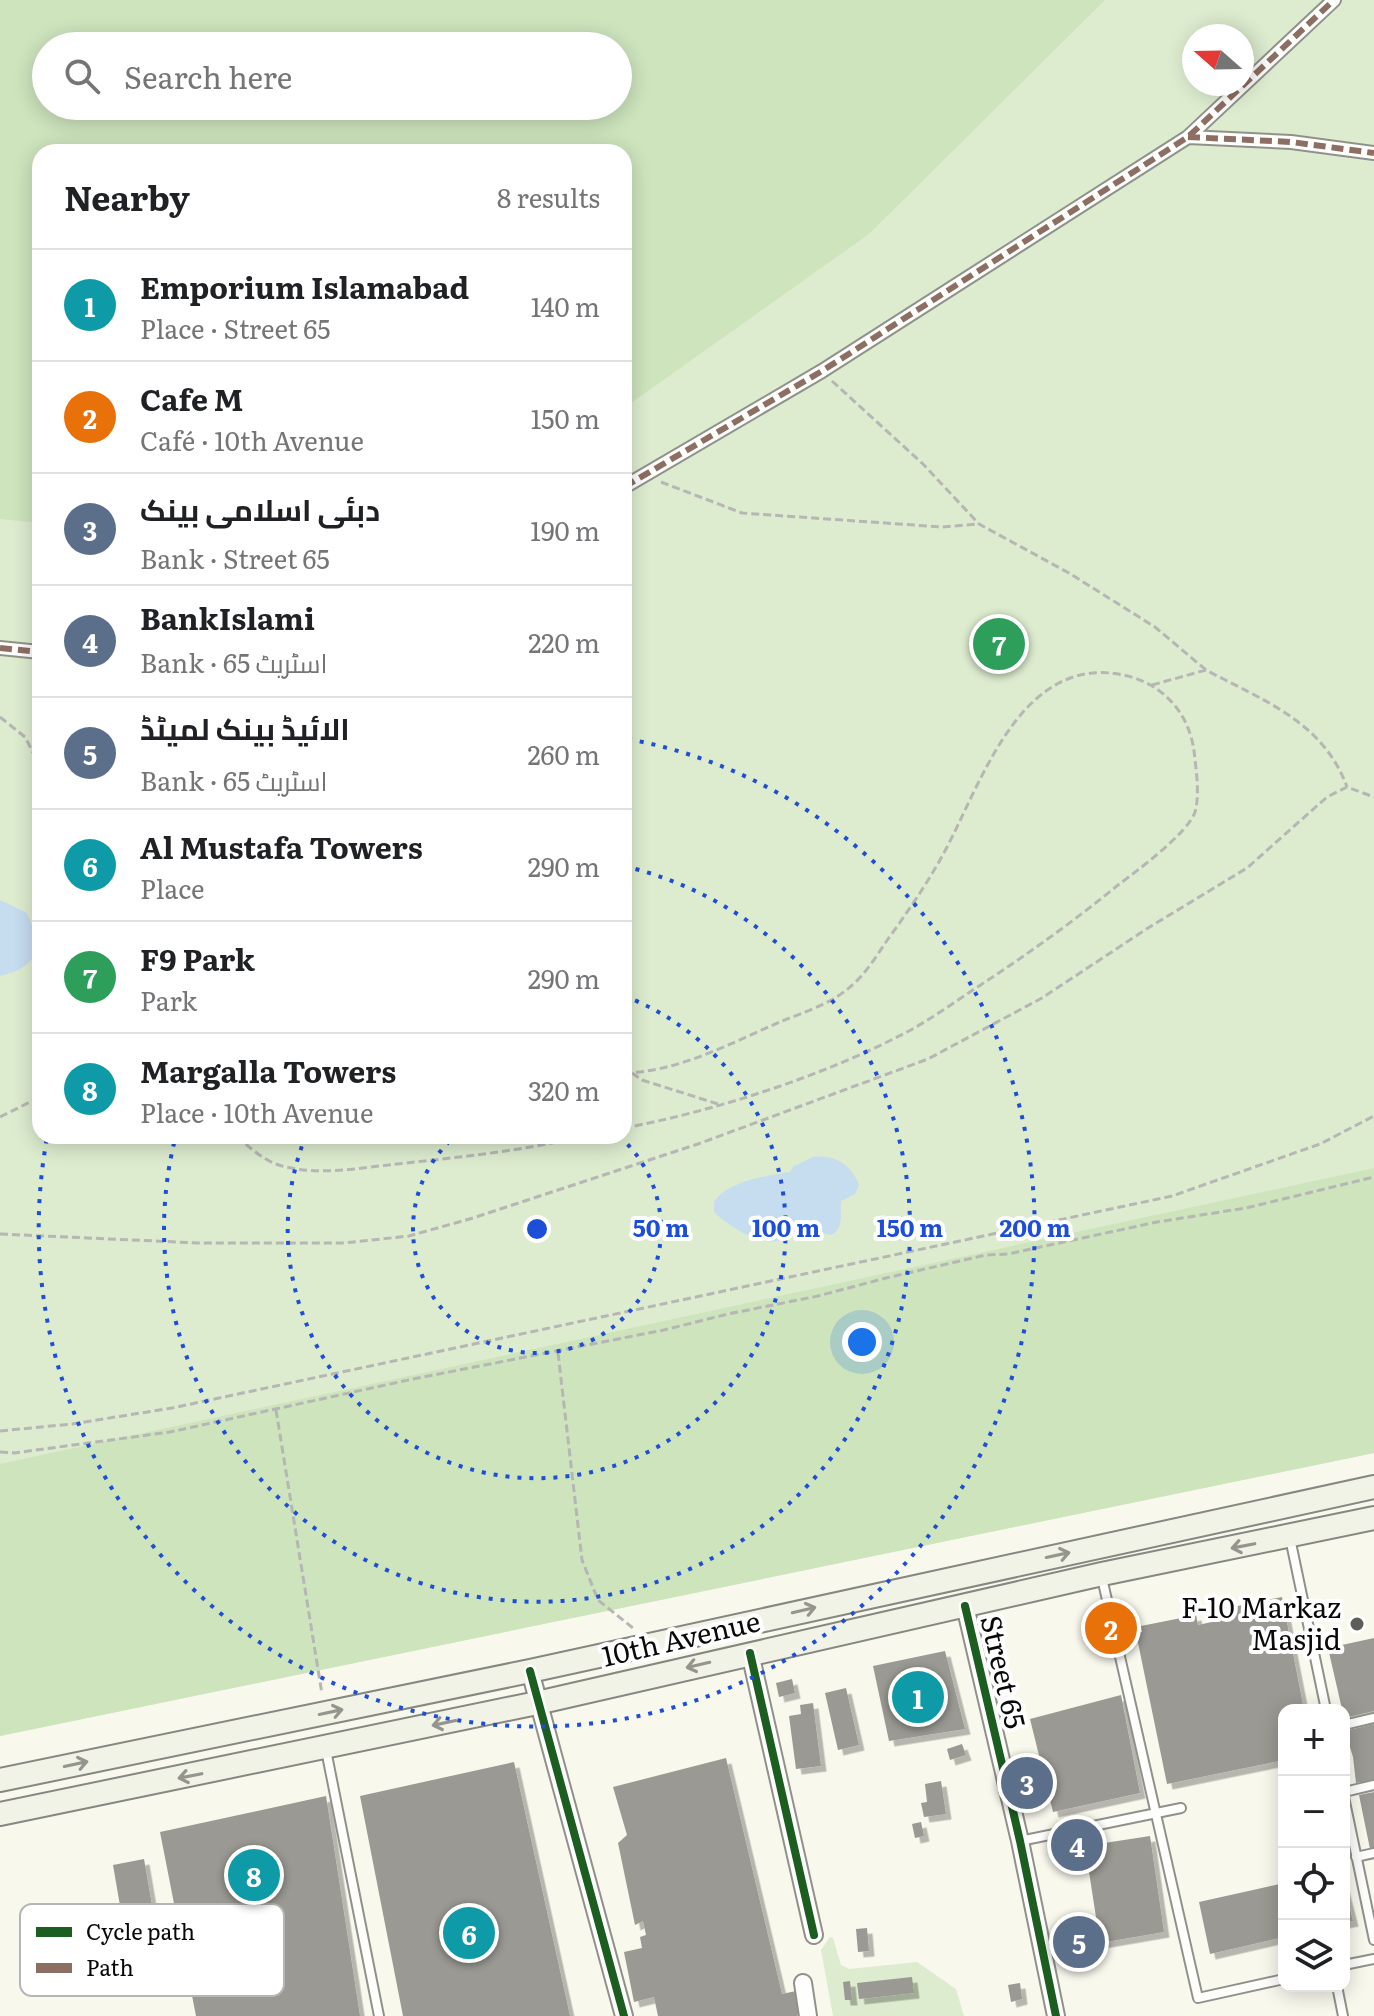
<!DOCTYPE html>
<meta charset="utf-8">
<style>
body{margin:0;font-family:Literata,Cairo,serif;background:#f2f2f2;color:#202124}
.controls{position:absolute;right:24px;bottom:24px;display:grid;overflow:hidden;border-radius:16px;box-shadow:0 4px 20px #0003}
.controls button{width:72px;height:72px;display:grid;place-items:center;padding:0;border:0;border-bottom:2px solid #e0e0e0;background:#fff;color:#202124;font:40px sans-serif}
.compass{position:absolute;left:1182px;top:24px;width:72px;height:72px;border-radius:50%;background:#fff;box-shadow:0 4px 20px #0003;rotate:290deg}
.you{position:absolute;left:862px;top:1342px;width:28px;height:28px;margin:-20px;border:6px solid #fff;border-radius:50%;background:#1a73e8;box-shadow:0 0 0 12px #1a73e833}
.badge{display:grid;place-items:center;width:52px;height:52px;border-radius:50%;background:#5d5d59;color:#fff;font-size:26px;font-weight:700}
.pin{position:absolute;translate:-50% -50%;border:4px solid #fff;box-shadow:0 2px 8px #0006}
.list{margin:0;padding:0;list-style:none}
h2{display:flex;justify-content:space-between;align-items:center;height:104px;margin:0;padding:0 32px;font-size:34px}
h2 small{font-size:26px;font-weight:400;color:#757577}
.list li{display:grid;grid-template-columns:52px 1fr auto;gap:24px;align-items:center;box-sizing:border-box;height:112px;padding:0 32px;border-top:2px solid #e0e0e0}
.list b{display:block;font-size:30px;white-space:nowrap}
.list p{margin:0;font-size:26px;white-space:nowrap;color:#757577}
.list em{font-size:26px;font-style:normal;color:#757577}
.icon{flex:none;width:44px;height:44px;fill:none;stroke:currentColor;stroke-width:2;stroke-linecap:round;stroke-linejoin:round}
.map{position:relative;flex:none;width:1374px;height:2016px;overflow:hidden}
.search{position:absolute;background:#fff;box-shadow:0 4px 20px #0003;left:32px;top:32px;width:600px;height:88px;display:flex;align-items:center;gap:20px;box-sizing:border-box;padding:0 28px;border-radius:44px;color:#757577;font-size:30px}
.panel{position:absolute;background:#fff;box-shadow:0 4px 20px #0003;left:32px;top:144px;width:600px;height:1000px;border-radius:24px}
.map>svg:first-child{display:block}
</style>
<div class="map">
<svg width="1374" height="2016" viewBox="0 0 1374 2016">
<defs>
<filter id="shadow"><feDropShadow dx="5.5" dy="5.5" stdDeviation="0" flood-color="#0004"/></filter>
</defs>
<rect width="100%" height="100%" fill="#f8f8ed"/>
<path fill="#ddeccf" fill-rule="evenodd" d="M0 0H1374V1453L0 1736ZM1194 36H1242V84H1194ZM46 46H618V106H46ZM40 152H624V1136H40Z
M830 1937 833 1938 841 1965 849 1969 917 1962 956 1989 964 2016H833L821 1950Z"/>
<path fill="#cde4bd" fill-rule="evenodd" d="M0 0H1105L869 234 624 408V152H40V523L0 519ZM46 46H618V106H46Z
M1374 1168V1453L0 1736V1464Z"/>
<path fill="#c6dcef" d="M0 900 27 913 40 945C32 964 21 971 0 976Z
M813 1157C834 1154 852 1165 859 1185L855 1194 841 1201C840 1216 844 1226 832 1235 823 1234 815 1229 807 1229 795 1230 788 1238 777 1241 758 1245 727 1225 714 1212V1202C728 1181 765 1176 790 1172L794 1166Z"/>
<path fill="#9a9993" filter="url(#shadow)" d="M1282 1597 1304 1710H1284V1760L1167 1784 1136 1633 1142 1632 1141 1626 1196 1615 1198 1625 1230 1618 1228 1608Z
M1374 1638V1711L1344 1718 1328 1648Z
M945 1651 965 1729 889 1741 873 1666Z
M792 1679 795 1693 779 1697 776 1683Z
M846 1688 859 1745 838 1750 825 1693Z
M1121 1695 1140 1793 1053 1812 1030 1719Z
M813 1703 821 1766 796 1769 789 1716 801 1714 800 1705Z
M1374 1724V1780L1356 1783 1353 1757 1345 1731Z
M962 1744 966 1755 950 1760 947 1749Z
M726 1758 782 1994 796 1991 800 2009 797 2016H658L654 1997 634 2002 624 1952 642 1948 640 1937 646 1935 643 1921 635 1925 618 1843 627 1835 613 1787Z
M514 1762 570 2016H403L360 1796Z
M941 1781 946 1814 924 1817 921 1803 927 1802 925 1784Z
M1374 1792V1848L1370 1849 1359 1795Z
M326 1796 360 2016H196L160 1832Z
M921 1822 924 1836 915 1838 912 1824Z
M1150 1836 1164 1932 1100 1943 1085 1846Z
M144 1859 160 1952 129 1958 113 1865Z
M1284 1883V1937L1210 1954 1199 1902Z
M1344 1886 1353 1921 1344 1923Z
M867 1928 869 1951 858 1952 856 1929Z
M912 1977 914 1993 859 1999 857 1983Z
M850 1981 852 2000H845L843 1982Z
M1020 1983 1022 1999 1011 2002 1008 1985Z"/>
<g fill="none" stroke-linecap="round" stroke-linejoin="round">
<g stroke="#91918c" stroke-width="12">
<path id="service" d="M1290 1538 1326 1710
M1102 1578 1198 1998 1284 1979
M1344 1725 1374 1718
M326 1750 379 2016
M1344 1792 1374 1785
M1344 1797 1374 1940
M1020 1841 1181 1808
M1356 1857 1374 1853
M1344 1965 1374 1959
M1337 1986 1343 2016"/>
</g>
<g stroke="#91918c" stroke-width="16">
<path id="pedestrian" d="M1188 137 1291 142 1374 153
M624 487 822 371 1188 137 1334 0
M0 648 40 652"/>
</g>
<g stroke="#91918c" stroke-width="20">
<path id="minor" d="M965 1606 1020 1841 1056 2016
M750 1653 814 1935
M530 1671 624 2016
M803 1983 808 2016"/>
</g>
<g stroke="#878782" stroke-width="26">
<path id="secondary" d="M0 1780 530 1671 1374 1487
M0 1814 537 1703 1102 1574 1374 1518"/>
</g>
<path stroke="#b6b6b4" stroke-width="3" stroke-dasharray="8 4" stroke-linecap="butt" d="M832 381 923 464 979 524 1069 573 1155 627 1206 670
M661 482 742 513 942 527 979 524
M1152 685 1206 670C1262 700 1323 721 1347 787
M0 717 25 737 40 766
M624 1073C679 1072 733 1042 782 1021 805 1012 832 1003 850 987 866 974 877 955 888 939 909 910 929 881 946 849 983 779 1023 650 1128 676 1165 686 1189 714 1194 751 1196 769 1200 794 1195 812 1188 833 1137 871 1118 885 1073 922 1025 956 976 988 953 1003 930 1020 905 1033 823 1076 715 1111 624 1128
M632 1073 642 1080 718 1104
M0 1117 40 1097
M237 1136C250 1148 264 1161 282 1166 319 1176 359 1168 397 1164 460 1157 522 1151 584 1136
M0 1234 199 1243H344L409 1236 473 1218 698 1144 928 1059 1042 998 1148 928 1247 868 1327 797 1347 787 1374 797
M558 1353 582 1560 598 1600 633 1628
M276 1410 322 1694
M0 1431 72 1424 172 1408 1172 1196 1320 1144 1374 1116
M0 1452 14 1453 170 1432 413 1379 664 1330 728 1314 818 1296 886 1278 986 1255 1008 1254 1157 1222 1246 1208 1374 1177"/>
<use href="#service" stroke="#fefefc" stroke-width="8"/>
<use href="#pedestrian" stroke="#fefefc" stroke-width="12"/>
<use href="#minor" stroke="#fefefc" stroke-width="16"/>
<use href="#secondary" stroke="#f2f3e7" stroke-width="22"/>
<path stroke="#8d6e63" stroke-width="6" stroke-dasharray="12 6" stroke-linecap="butt" d="M1188 137 1291 142 1374 153
M624 487 822 371 1188 137 1334 0
M0 648 40 652"/>
<g stroke="#fff" stroke-width="13">
<path id="cycleway" d="M965 1606 1020 1841 1056 2016
M750 1653 814 1935
M530 1671 624 2016"/>
</g>
<use href="#cycleway" stroke="#1b5e20" stroke-width="8"/>
</g>
<defs><path id="oneway-shaft" d="M-6 0H5M1.5-3L5.5 0L1.5 3" fill="none" stroke-width="1.6" stroke-linecap="round" stroke-linejoin="round" transform="scale(2)"/></defs>
<g stroke="#95958e">
<use href="#oneway-shaft" transform="translate(1243 1546) rotate(169)"/>
<use href="#oneway-shaft" transform="translate(1058 1555) rotate(-12)"/>
<use href="#oneway-shaft" transform="translate(804 1610) rotate(-13)"/>
<use href="#oneway-shaft" transform="translate(698 1665) rotate(167)"/>
<use href="#oneway-shaft" transform="translate(331 1712) rotate(-12)"/>
<use href="#oneway-shaft" transform="translate(444 1723) rotate(168)"/>
<use href="#oneway-shaft" transform="translate(76 1764) rotate(-12)"/>
<use href="#oneway-shaft" transform="translate(190 1776) rotate(169)"/>
</g>
<g fill="none" stroke="#1d4ed8" stroke-width="4" stroke-dasharray="4 8">
<path d="M619 1136A124 124 0 1 1 455 1136"/>
<path d="M624 996A249 249 0 1 1 305 1138"/>
<path d="M624 866A373 373 0 1 1 175 1139"/>
<path d="M628 739A498 498 0 1 1 47 1138"/>
</g>
<circle fill="#5d5d59" stroke="#fff" stroke-width="3" cx="1357" cy="1624" r="8"/>
<g text-anchor="middle" stroke-width="8" stroke-linejoin="round" paint-order="stroke">
<g font-size="28" fill="#090909" stroke="#fff" text-anchor="end">
<text x="1341" y="1618">F-10 Markaz<tspan x="1341" dy="32">Masjid</tspan></text>
</g>
<g font-size="28" fill="#090909" stroke="#fff">
<text transform="translate(681 1639) rotate(-13)" y="10">10th Avenue</text>
<text transform="translate(1003 1672) rotate(77)" y="10">Street 65</text>
</g>
</g>
<rect x="20" y="1904" width="264" height="92" rx="12" fill="#fff" stroke="#b5b5b5" stroke-width="2"/>
<rect x="36" y="1927" width="36" height="10" fill="#1b5e20"/>
<rect x="36" y="1963" width="36" height="10" fill="#8d6e63"/>
<g font-size="22" fill="#090909">
<text x="86" y="1940">Cycle path</text>
<text x="86" y="1976">Path</text>
</g>
<circle cx="537" cy="1229" r="12" fill="#1d4ed8" stroke="#fff" stroke-width="4"/>
<g font-size="24" text-anchor="middle" font-weight="bold" fill="#1d4ed8" stroke="#fff" stroke-width="8" stroke-linejoin="round" paint-order="stroke">
<text x="661" y="1237">50 m</text>
<text x="786" y="1237">100 m</text>
<text x="910" y="1237">150 m</text>
<text x="1035" y="1237">200 m</text>
</g>
</svg>
<div class="controls">
<button>+</button>
<button>−</button>
<button><svg class="icon" aria-label="locate" viewBox="0 0 24 24"><circle cx="12" cy="12" r="6"/><path d="M12 2v4M12 18v4M2 12h4M18 12h4"/></svg></button>
<button><svg class="icon" aria-label="layers" viewBox="0 0 24 24"><path d="M12 4l9 5-9 5-9-5zM3 14l9 5 9-5"/></svg></button>
</div>
<svg class="compass" viewBox="-18 -18 36 36"><path d="M0-13l5 13h-10z" fill="#e53935"/><path d="M0 13l5-13h-10z" fill="#757577"/></svg>
<div class="you"></div>
<div class="pin badge" style="left:918px;top:1697px;background:#0f9aa8">1</div>
<div class="pin badge" style="left:1111px;top:1628px;background:#e8710a">2</div>
<div class="pin badge" style="left:1027px;top:1783px;background:#5c6f8a">3</div>
<div class="pin badge" style="left:1077px;top:1845px;background:#5c6f8a">4</div>
<div class="pin badge" style="left:1079px;top:1942px;background:#5c6f8a">5</div>
<div class="pin badge" style="left:469px;top:1933px;background:#0f9aa8">6</div>
<div class="pin badge" style="left:999px;top:644px;background:#2e9e5b">7</div>
<div class="pin badge" style="left:254px;top:1875px;background:#0f9aa8">8</div>
<div class="search"><svg class="icon" aria-label="search" viewBox="0 0 24 24"><circle cx="10" cy="10" r="6"/><path d="M15 15l6 6"/></svg>Search here</div>
<section class="panel">
<h2>Nearby<small>8 results</small></h2>
<ul class="list">
<li><span class="badge" style="background:#0f9aa8">1</span><div><b>Emporium Islamabad</b><p>Place · Street 65</p></div><em>140 m</em></li>
<li><span class="badge" style="background:#e8710a">2</span><div><b>Cafe M</b><p>Café · 10th Avenue</p></div><em>150 m</em></li>
<li><span class="badge" style="background:#5c6f8a">3</span><div><b>دبئی اسلامی بینک</b><p>Bank · Street 65</p></div><em>190 m</em></li>
<li><span class="badge" style="background:#5c6f8a">4</span><div><b>BankIslami</b><p>Bank · اسٹریٹ 65</p></div><em>220 m</em></li>
<li><span class="badge" style="background:#5c6f8a">5</span><div><b>الائیڈ بینک لمیٹڈ</b><p>Bank · اسٹریٹ 65</p></div><em>260 m</em></li>
<li><span class="badge" style="background:#0f9aa8">6</span><div><b>Al Mustafa Towers</b><p>Place</p></div><em>290 m</em></li>
<li><span class="badge" style="background:#2e9e5b">7</span><div><b>F9 Park</b><p>Park</p></div><em>290 m</em></li>
<li><span class="badge" style="background:#0f9aa8">8</span><div><b>Margalla Towers</b><p>Place · 10th Avenue</p></div><em>320 m</em></li>
</ul>
</section>
</div>
